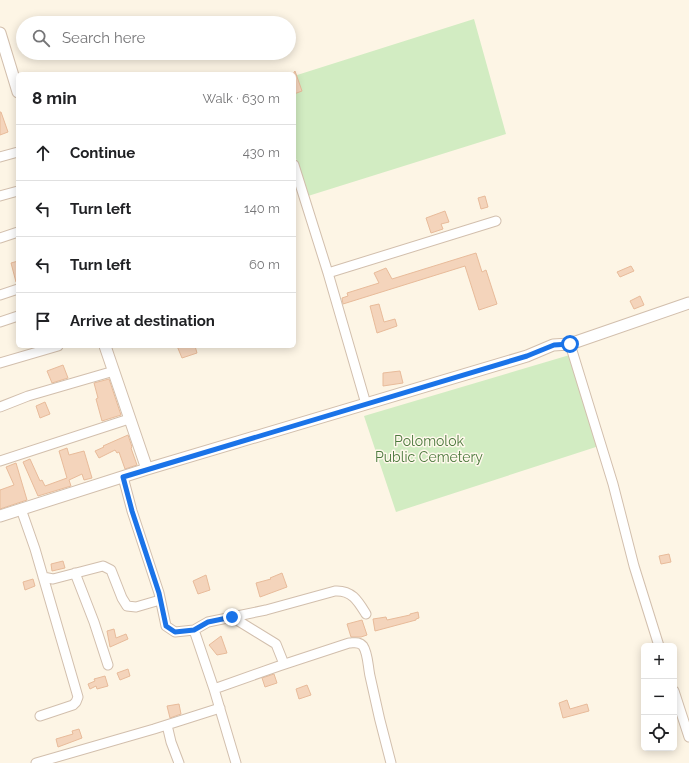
<!DOCTYPE html>
<meta charset="utf-8">
<style>
body{margin:0;font-family:Raleway,sans-serif;background:#f2f2f2;color:#202124}
.controls{position:absolute;right:12px;bottom:12px;display:grid;overflow:hidden;border-radius:6px;box-shadow:0 2px 10px #0003}
.controls button{width:36px;height:36px;display:grid;place-items:center;padding:0;border:0;border-bottom:1px solid #e0e0e0;background:#fff;color:#202124;font:20px sans-serif}
.stop{position:absolute;width:12px;height:12px;margin:-9px;border:3px solid #1a73e8;border-radius:50%;background:#fff}
.stop.end{background:#1a73e8;border-color:#fff;box-shadow:0 1px 4px #0008}
.list{margin:0;padding:0;list-style:none}
h2{display:flex;justify-content:space-between;align-items:center;height:52px;margin:0;padding:0 16px;font-size:17px}
h2 small{font-size:13px;font-weight:400;color:#757577}
.list li{display:grid;grid-template-columns:26px 1fr auto;gap:12px;align-items:center;box-sizing:border-box;height:56px;padding:0 16px;border-top:1px solid #e0e0e0}
.list b{display:block;font-size:15px;white-space:nowrap}
.list em{font-size:13px;font-style:normal;color:#757577}
.icon{flex:none;width:22px;height:22px;fill:none;stroke:currentColor;stroke-width:2;stroke-linecap:round;stroke-linejoin:round}
.map{position:relative;flex:none;width:689px;height:763px;overflow:hidden}
.search{position:absolute;background:#fff;box-shadow:0 2px 10px #0003;left:16px;top:16px;width:280px;height:44px;display:flex;align-items:center;gap:10px;box-sizing:border-box;padding:0 14px;border-radius:22px;color:#757577;font-size:15px}
.panel{position:absolute;background:#fff;box-shadow:0 2px 10px #0003;left:16px;top:72px;width:280px;height:276px;border-radius:6px}
.map>svg:first-child{display:block}
</style>
<div class="map">
<svg width="689" height="763" viewBox="0 0 689 763">
<rect width="100%" height="100%" fill="#fdf5e5"/>
<path fill="#d2ecc2" d="M474 19 506 134 308 196 294 152V76Z
M573 354 599 446 396 512 364 416Z"/>
<path fill="#f4d4bb" stroke="#e8bb9a" d="M295 71 302 91 294 94V72Z
M0 112H1L8 132 0 135Z
M485 196 488 207 481 209 478 198Z
M445 211 449 222 441 224 443 229 431 233 426 218Z
M476 253 482 272 486 270 497 304 479 310 465 266 343 304 342 298 348 296 347 293 379 283 374 273 386 268 392 279Z
M18 261V281L16 282 11 263Z
M631 266 634 271 620 277 617 272Z
M640 296 644 305 634 309 630 301Z
M379 304 384 322 395 319 397 326 377 333 370 306Z
M177 346H195L197 353 182 358Z
M63 365 68 378 52 383 47 371Z
M400 371 403 383 383 386V373Z
M109 379 121 415 102 421 96 399 98 398 94 383Z
M45 402 50 414 40 418 36 406Z
M128 435 132 447 131 448 137 465 125 469 119 452 117 453 115 450 99 458 95 451 104 447 103 446Z
M67 448 69 455 84 451 92 478 84 480 82 474 69 480 71 486 38 496 23 462 30 459 40 481 42 480 45 486 67 478 59 451Z
M16 463 27 500 0 509V490L14 485 6 467Z
M669 554 671 562 661 564 659 556Z
M63 561 65 568 52 571 51 564Z
M282 573 287 587 260 597 256 583 271 579 270 578Z
M206 575 210 590 198 594 193 581Z
M33 579 35 586 25 590 23 582Z
M418 612 419 618 416 619V620L375 631 373 619 386 617 387 620 410 615V614Z
M362 620 367 635 361 637H351L347 624Z
M114 629 116 638 126 634 128 639 110 647 107 631Z
M221 636 227 653 217 655 209 645Z
M128 669 130 676 120 680 117 673Z
M274 674 277 683 265 687 262 678Z
M105 676 108 686 97 689 96 686 90 689 88 684 95 681 94 679Z
M307 685 311 695 299 699 296 689Z
M567 700 570 709 587 704 589 711 563 718 559 703Z
M179 704 181 714 170 718 167 706Z
M79 729 82 738 58 747 56 739 73 734 72 731Z"/>
<g fill="none" stroke-linecap="round" stroke-linejoin="round">
<g stroke="#d2bfad" stroke-width="11">
<path id="minor" d="M0 157 18 152
M294 165 328 273 366 404
M0 196 18 191
M0 238 18 232
M328 273 496 221
M0 295 18 289
M0 322 18 316
M570 344 613 484 634 566 659 646
M0 363 58 346
M0 407 28 396 114 371
M0 461 129 419
M123 477 132 511 159 593 166 626 175 632 194 630
M21 509 35 549 78 697 76 702 73 705 40 716
M75 573 94 622 108 665
M43 577 53 579 103 566 111 570 122 598 127 606 136 607 160 600
M232 617 276 644 284 664
M214 689 194 630 208 622 266 610 335 591C352 590 358 601 366 614
M674 691 689 737
M167 725 171 742 179 763
M36 763 154 729 220 708
M236 763 214 689 279 666 349 643C354 643 359 641 363 646 368 653 368 667 370 676 376 705 383 734 391 763"/>
</g>
<g stroke="#d2bfad" stroke-width="13">
<path id="tertiary" d="M0 33 18 92
M105 346 147 469
M0 516 147 469 527 356 553 345 570 344 689 303"/>
</g>
<use href="#minor" stroke="#fff" stroke-width="9"/>
<use href="#tertiary" stroke="#fff" stroke-width="11"/>
</g>
<g fill="none" stroke-linecap="round" stroke-linejoin="round">
<path stroke="#1a73e8" stroke-width="5" d="M232 617 208 622 194 630 175 632 166 626 159 593 132 511 123 477 527 356 554 345 570 344"/>
</g>
<g text-anchor="middle" stroke-width="3" stroke-linejoin="round" paint-order="stroke">
<g font-size="14" fill="#4c793d" stroke="#fff8ec">
<text x="429" y="446">Polomolok<tspan x="429" dy="16">Public Cemetery</tspan></text>
</g>
</g>
</svg>
<div class="controls">
<button>+</button>
<button>−</button>
<button><svg class="icon" aria-label="locate" viewBox="0 0 24 24"><circle cx="12" cy="12" r="6"/><path d="M12 2v4M12 18v4M2 12h4M18 12h4"/></svg></button>
</div>
<div class="stop" style="left:570px;top:344px"></div>
<div class="stop end" style="left:232px;top:617px"></div>
<div class="search"><svg class="icon" aria-label="search" viewBox="0 0 24 24"><circle cx="10" cy="10" r="6"/><path d="M15 15l6 6"/></svg>Search here</div>
<section class="panel">
<h2>8 min<small>Walk · 630 m</small></h2>
<ul class="list">
<li><svg class="icon" aria-label="ahead" viewBox="0 0 24 24"><path d="M12 20V5M6 11l6-6 6 6"/></svg><div><b>Continue</b></div><em>430 m</em></li>
<li><svg class="icon" aria-label="left" viewBox="0 0 24 24"><path d="M17 20v-9H6M10 6l-5 5 5 5"/></svg><div><b>Turn left</b></div><em>140 m</em></li>
<li><svg class="icon" aria-label="left" viewBox="0 0 24 24"><path d="M17 20v-9H6M10 6l-5 5 5 5"/></svg><div><b>Turn left</b></div><em>60 m</em></li>
<li><svg class="icon" aria-label="arrive" viewBox="0 0 24 24"><path d="M6 21V4h12l-3 4 3 4H6"/></svg><div><b>Arrive at destination</b></div></li>
</ul>
</section>
</div>
